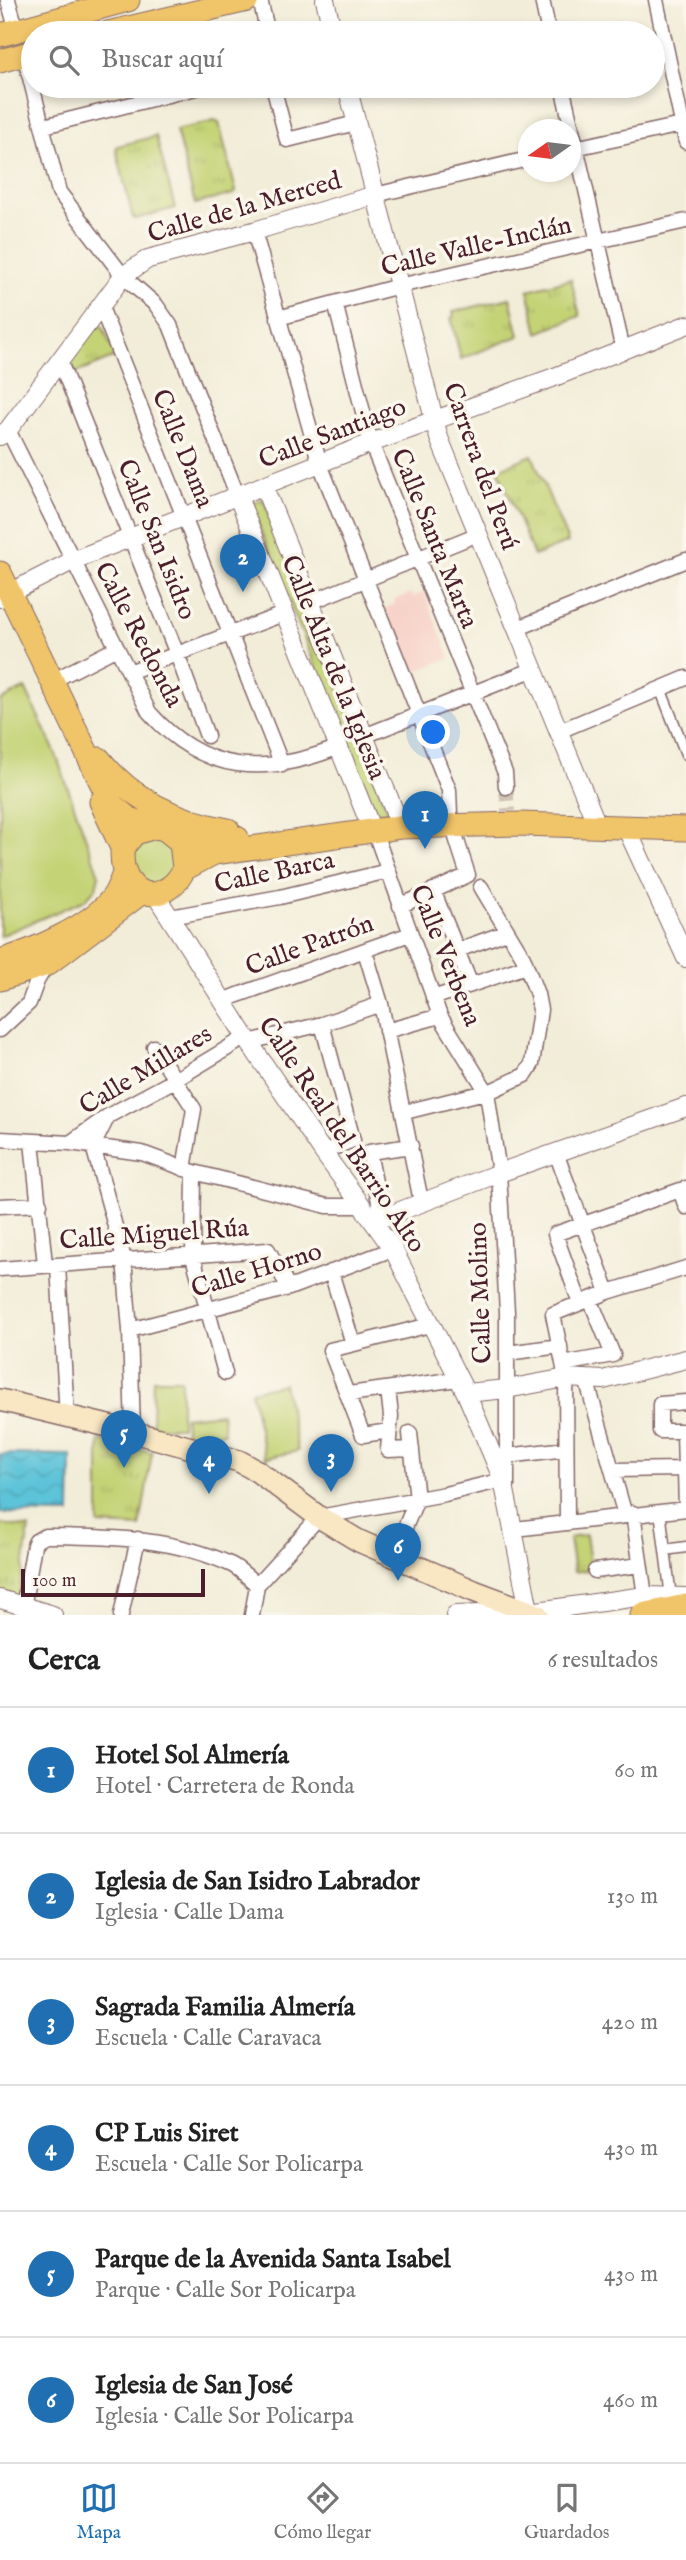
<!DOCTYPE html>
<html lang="es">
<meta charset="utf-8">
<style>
body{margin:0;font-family:"IM FELL English",serif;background:#f6f6f6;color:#222}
.compass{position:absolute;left:518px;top:119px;width:63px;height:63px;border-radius:50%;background:#fff;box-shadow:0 4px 10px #0003;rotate:256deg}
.scale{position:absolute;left:21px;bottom:18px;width:184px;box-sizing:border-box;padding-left:7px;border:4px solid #4a1f2b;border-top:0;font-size:19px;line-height:24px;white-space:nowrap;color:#4a1f2b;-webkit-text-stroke:5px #fbf7ec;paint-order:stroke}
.you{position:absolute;left:434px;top:733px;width:24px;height:24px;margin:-18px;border:5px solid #fff;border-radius:50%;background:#1a73e8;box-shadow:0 0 0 10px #1a73e833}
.badge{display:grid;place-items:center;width:46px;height:46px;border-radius:50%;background:#1f6fb2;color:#fff;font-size:23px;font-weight:700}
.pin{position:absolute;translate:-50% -58px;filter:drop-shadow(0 2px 4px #0008)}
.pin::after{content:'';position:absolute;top:37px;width:24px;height:21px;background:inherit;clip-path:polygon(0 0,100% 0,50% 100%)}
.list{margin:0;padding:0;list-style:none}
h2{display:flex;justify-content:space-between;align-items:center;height:91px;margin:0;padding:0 28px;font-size:30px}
h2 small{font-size:23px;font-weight:400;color:#767676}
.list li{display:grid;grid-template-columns:46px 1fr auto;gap:21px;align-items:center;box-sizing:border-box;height:126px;padding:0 28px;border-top:2px solid #e0e0e0}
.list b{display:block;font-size:26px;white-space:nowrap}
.list p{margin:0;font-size:23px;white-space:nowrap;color:#767676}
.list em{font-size:23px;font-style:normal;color:#767676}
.icon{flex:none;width:38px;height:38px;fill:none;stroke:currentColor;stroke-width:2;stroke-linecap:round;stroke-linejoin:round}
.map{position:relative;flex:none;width:686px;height:1615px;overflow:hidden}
.search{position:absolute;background:#fff;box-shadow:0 4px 10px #0003;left:21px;right:21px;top:21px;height:77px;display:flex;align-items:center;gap:18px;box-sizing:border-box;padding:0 24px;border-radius:38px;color:#767676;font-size:26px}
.sheet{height:847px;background:#fff}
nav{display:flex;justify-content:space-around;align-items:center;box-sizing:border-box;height:98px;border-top:2px solid #e0e0e0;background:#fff;font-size:19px;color:#767676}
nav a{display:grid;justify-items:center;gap:4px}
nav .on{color:#1f6fb2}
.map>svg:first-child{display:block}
</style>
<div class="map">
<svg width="686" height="1615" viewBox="0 0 686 1615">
<defs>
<pattern id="park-tufts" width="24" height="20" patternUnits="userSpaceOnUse" patternTransform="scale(1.75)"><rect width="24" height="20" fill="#c4d376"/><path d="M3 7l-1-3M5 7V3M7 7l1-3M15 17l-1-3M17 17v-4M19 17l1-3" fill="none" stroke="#aab566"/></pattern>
<pattern id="water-waves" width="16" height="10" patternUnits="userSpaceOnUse" patternTransform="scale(1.75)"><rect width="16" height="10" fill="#5bc3d8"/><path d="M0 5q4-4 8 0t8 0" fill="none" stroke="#51a7ba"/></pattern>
</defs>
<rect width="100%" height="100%" fill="#fbf7ec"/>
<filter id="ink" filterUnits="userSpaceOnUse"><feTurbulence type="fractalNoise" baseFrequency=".0143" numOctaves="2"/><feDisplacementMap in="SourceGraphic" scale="14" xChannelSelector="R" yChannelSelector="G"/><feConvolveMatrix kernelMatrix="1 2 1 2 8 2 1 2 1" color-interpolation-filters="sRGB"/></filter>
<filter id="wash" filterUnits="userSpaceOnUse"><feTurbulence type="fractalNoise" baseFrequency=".00686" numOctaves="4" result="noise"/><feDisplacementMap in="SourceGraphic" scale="28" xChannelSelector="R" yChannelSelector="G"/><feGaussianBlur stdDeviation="1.57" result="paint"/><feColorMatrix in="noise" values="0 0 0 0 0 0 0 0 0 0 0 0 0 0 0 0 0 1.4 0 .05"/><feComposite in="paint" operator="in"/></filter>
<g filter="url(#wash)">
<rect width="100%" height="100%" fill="#f2edd8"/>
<path fill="#f7d1c7" d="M424 592 450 658 411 673 385 608 395 604 394 600 411 593 413 597Z"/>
<path fill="#c4d376" stroke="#877950" stroke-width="2" d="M263 499 388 811 384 813 374 811 251 507 253 503Z
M25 688 55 752 99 875 96 888 85 900 0 936V701Z
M153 837C171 843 174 853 176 871L149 893 123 854 128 846Z
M153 1379H181V1427H152Z
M284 1384 298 1451 265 1458 251 1391Z
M222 1413 224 1433 186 1436 184 1417Z"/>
<path fill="url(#park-tufts)" stroke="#877950" stroke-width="2" d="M215 121 219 123 236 191 234 194 195 204 176 130Z
M156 136 175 208 136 219 133 218 116 149 118 146Z
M571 279 580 316 538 333 528 290Z
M510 298 519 336 461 359 451 318 454 317 453 312Z
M97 324 103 327 115 356 113 358 76 373 68 361Z
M532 455 568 542 534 556 498 469Z
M99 1440 152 1452 140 1527 99 1525Z
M0 1524 29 1528 18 1602 0 1597Z
M586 1535 591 1570 574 1572 569 1538Z"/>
<path fill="url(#water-waves)" stroke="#527182" stroke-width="2" d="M0 1454 71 1455 70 1514 0 1513Z"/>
</g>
<g filter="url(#ink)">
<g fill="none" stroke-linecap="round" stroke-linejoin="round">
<path stroke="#d0c4b5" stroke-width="14" stroke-dasharray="14 7" stroke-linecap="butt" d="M506 787 508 811"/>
<g stroke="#856768" stroke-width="13">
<path id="pedestrian" d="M660 688 686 754
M660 1511 671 1597
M665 1550 686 1547"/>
</g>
<g stroke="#856768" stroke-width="17">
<path id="minor" d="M8 0 17 31
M260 0 268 33
M542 0 549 33
M656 0 686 142
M24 54 59 192 123 276 156 305 170 325 238 497
M273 86 287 140 356 123
M562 86 623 350
M44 126 204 86
M570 149 686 124
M375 195 528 159
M254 231 320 464 449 790 450 814
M335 303 371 443 505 773 506 787
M101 307 282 765
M278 318 399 286 686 221
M60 362 177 654 207 736
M8 430 149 712C204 775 266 776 339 747
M311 602 478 534
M516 629 686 560
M129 672 286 613
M52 681 117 648
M557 732 686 678
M364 736 532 670
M374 830 440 1016 487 1092 499 1173 507 1312V1486
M433 890 471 985
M400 906 468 875 452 825
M170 917 280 897 388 871
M458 950 507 932
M365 951 381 1004 421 1201
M433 998 526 966
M224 1000 410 934
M322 1024 353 1140 323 1152
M0 1030 29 1003 37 981 47 964
M386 1031 440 1016
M249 1042 322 1024 381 1004
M154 1047 194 1109 184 1169
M405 1112 493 1090 525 1075 532 1064 540 1010 537 994 523 957 481 887
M108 1116 93 1146 124 1259 130 1330 133 1432
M0 1139 70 1143 142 1153 194 1172 327 1206H363
M32 1142 45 1264
M70 1143 108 1116 175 1080 246 1037
M556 1153 608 1292
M194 1172 193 1257 225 1373
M680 1190 686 1207
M0 1206 40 1204
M382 1217 369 1152 411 1146
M58 1266 67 1416
M0 1269 268 1250 289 1288
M331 1272 353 1344
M580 1303 555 1234 686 1188
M130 1330 289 1288 393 1249
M507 1353 560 1346
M563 1364 613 1355 590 1299
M586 1379 625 1515
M388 1389 391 1416 388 1450 412 1449
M349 1394 458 1379
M686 1402 660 1404V1431H686
M389 1431 363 1435 330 1350 430 1325
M684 1431 686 1509
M507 1456 566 1449
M612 1470 685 1469
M633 1513 645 1596
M567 1522 566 1378 553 1314 608 1292 686 1268
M515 1529 686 1509
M393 1556 417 1499 410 1433
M595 1571 640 1565
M23 1608 34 1545 36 1541 45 1536C109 1537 172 1537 232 1565 241 1570 249 1578 257 1585
M121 1615 138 1539
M252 1615 257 1585 319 1517 445 1494 503 1480"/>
</g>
<g stroke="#856768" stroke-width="20">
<path id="tertiary" d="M325 0 333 33
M347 86 439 438 597 825
M0 436 8 430 123 276 148 259 254 231 375 195
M264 487 397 818
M238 497 368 820
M0 598 74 560 371 443 552 378 686 325
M625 825 686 958
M155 894 249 1042 323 1152 393 1249 466 1393 503 1480 530 1615
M374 1221 499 1173 686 1107
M466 1393 507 1389 566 1378 603 1380 686 1359
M0 1599 53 1615
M455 1615 530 1612 645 1596 686 1597"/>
</g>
<g stroke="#856768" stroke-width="24">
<path id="secondary" d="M0 1400 133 1432 239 1461 257 1471 319 1517 359 1541 474 1591 538 1615"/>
</g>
<g stroke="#856768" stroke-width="25">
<path id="primary" d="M108 33 247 0
M0 35 128 0
M0 61 33 52
M0 573 112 805 129 819 155 827
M99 759C132 801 177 821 228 830
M101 802 122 848
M155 827 165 829 181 842 184 869C171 898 137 905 124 871 122 864 122 856 122 848L135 833Z
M181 842 237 838
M184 869 214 853 400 827 520 824 686 829
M0 961C33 951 92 926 113 897 118 890 121 880 125 872
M0 979 47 964 142 892
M642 1615 686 1606"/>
</g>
<use href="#pedestrian" stroke="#fff" stroke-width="10"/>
<use href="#minor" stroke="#fff" stroke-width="14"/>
<use href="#tertiary" stroke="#fff" stroke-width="18"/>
<use href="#secondary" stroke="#f9e7c3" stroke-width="21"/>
<use href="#primary" stroke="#f0c469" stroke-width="23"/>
</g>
</g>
<g text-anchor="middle" stroke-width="7" stroke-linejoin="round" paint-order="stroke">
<g font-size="26" fill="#4a1f2b" stroke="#fbf7ec">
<text transform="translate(244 206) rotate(-16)" y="9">Calle de la Merced</text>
<text transform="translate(476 245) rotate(-13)" y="9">Calle Valle-Inclán</text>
<text transform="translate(332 432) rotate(-21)" y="9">Calle Santiago</text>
<text transform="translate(184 448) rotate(68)" y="9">Calle Dama</text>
<text transform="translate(482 466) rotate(70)" y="9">Carrera del Perú</text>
<text transform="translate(436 538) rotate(68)" y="9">Calle Santa Marta</text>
<text transform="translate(158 539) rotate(68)" y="9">Calle San Isidro</text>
<text transform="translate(140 634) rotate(62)" y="9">Calle Redonda</text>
<text transform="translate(335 667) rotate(68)" y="9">Calle Alta de la Iglesia</text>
<text transform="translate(274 871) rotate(-12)" y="9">Calle Barca</text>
<text transform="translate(309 944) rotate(-20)" y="9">Calle Patrón</text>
<text transform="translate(447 955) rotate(68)" y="9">Calle Verbena</text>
<text transform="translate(145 1069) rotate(-31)" y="9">Calle Millares</text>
<text transform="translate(343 1134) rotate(56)" y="9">Calle Real del Barrio Alto</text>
<text transform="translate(154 1233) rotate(-4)" y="9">Calle Miguel Rúa</text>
<text transform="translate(256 1269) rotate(-17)" y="9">Calle Horno</text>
<text transform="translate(479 1293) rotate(-92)" y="9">Calle Molino</text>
</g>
</g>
</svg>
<svg class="compass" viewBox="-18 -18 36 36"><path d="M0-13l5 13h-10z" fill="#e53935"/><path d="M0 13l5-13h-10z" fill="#767676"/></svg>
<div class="scale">100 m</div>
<div class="you"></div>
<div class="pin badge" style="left:425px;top:849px">1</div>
<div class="pin badge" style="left:243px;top:592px">2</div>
<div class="pin badge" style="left:331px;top:1492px">3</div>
<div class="pin badge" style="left:209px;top:1494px">4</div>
<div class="pin badge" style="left:124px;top:1468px">5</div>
<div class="pin badge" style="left:398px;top:1581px">6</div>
<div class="search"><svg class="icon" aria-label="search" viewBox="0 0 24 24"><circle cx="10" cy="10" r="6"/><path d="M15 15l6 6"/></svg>Buscar aquí</div>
</div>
<section class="sheet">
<h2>Cerca<small>6 resultados</small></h2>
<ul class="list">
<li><span class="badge">1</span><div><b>Hotel Sol Almería</b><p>Hotel · Carretera de Ronda</p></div><em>60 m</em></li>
<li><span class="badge">2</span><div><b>Iglesia de San Isidro Labrador</b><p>Iglesia · Calle Dama</p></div><em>130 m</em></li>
<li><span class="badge">3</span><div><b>Sagrada Familia Almería</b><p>Escuela · Calle Caravaca</p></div><em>420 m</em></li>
<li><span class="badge">4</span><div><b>CP Luis Siret</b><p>Escuela · Calle Sor Policarpa</p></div><em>430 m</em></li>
<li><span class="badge">5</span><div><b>Parque de la Avenida Santa Isabel</b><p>Parque · Calle Sor Policarpa</p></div><em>430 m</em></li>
<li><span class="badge">6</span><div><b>Iglesia de San José</b><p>Iglesia · Calle Sor Policarpa</p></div><em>460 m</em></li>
</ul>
</section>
<nav>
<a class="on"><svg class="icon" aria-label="map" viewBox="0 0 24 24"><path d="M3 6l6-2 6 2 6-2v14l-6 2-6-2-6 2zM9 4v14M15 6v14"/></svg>Mapa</a>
<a><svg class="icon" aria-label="directions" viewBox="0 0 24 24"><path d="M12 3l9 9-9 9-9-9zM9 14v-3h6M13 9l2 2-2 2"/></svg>Cómo llegar</a>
<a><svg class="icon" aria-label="saved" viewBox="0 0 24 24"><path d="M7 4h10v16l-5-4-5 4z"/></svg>Guardados</a>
</nav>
